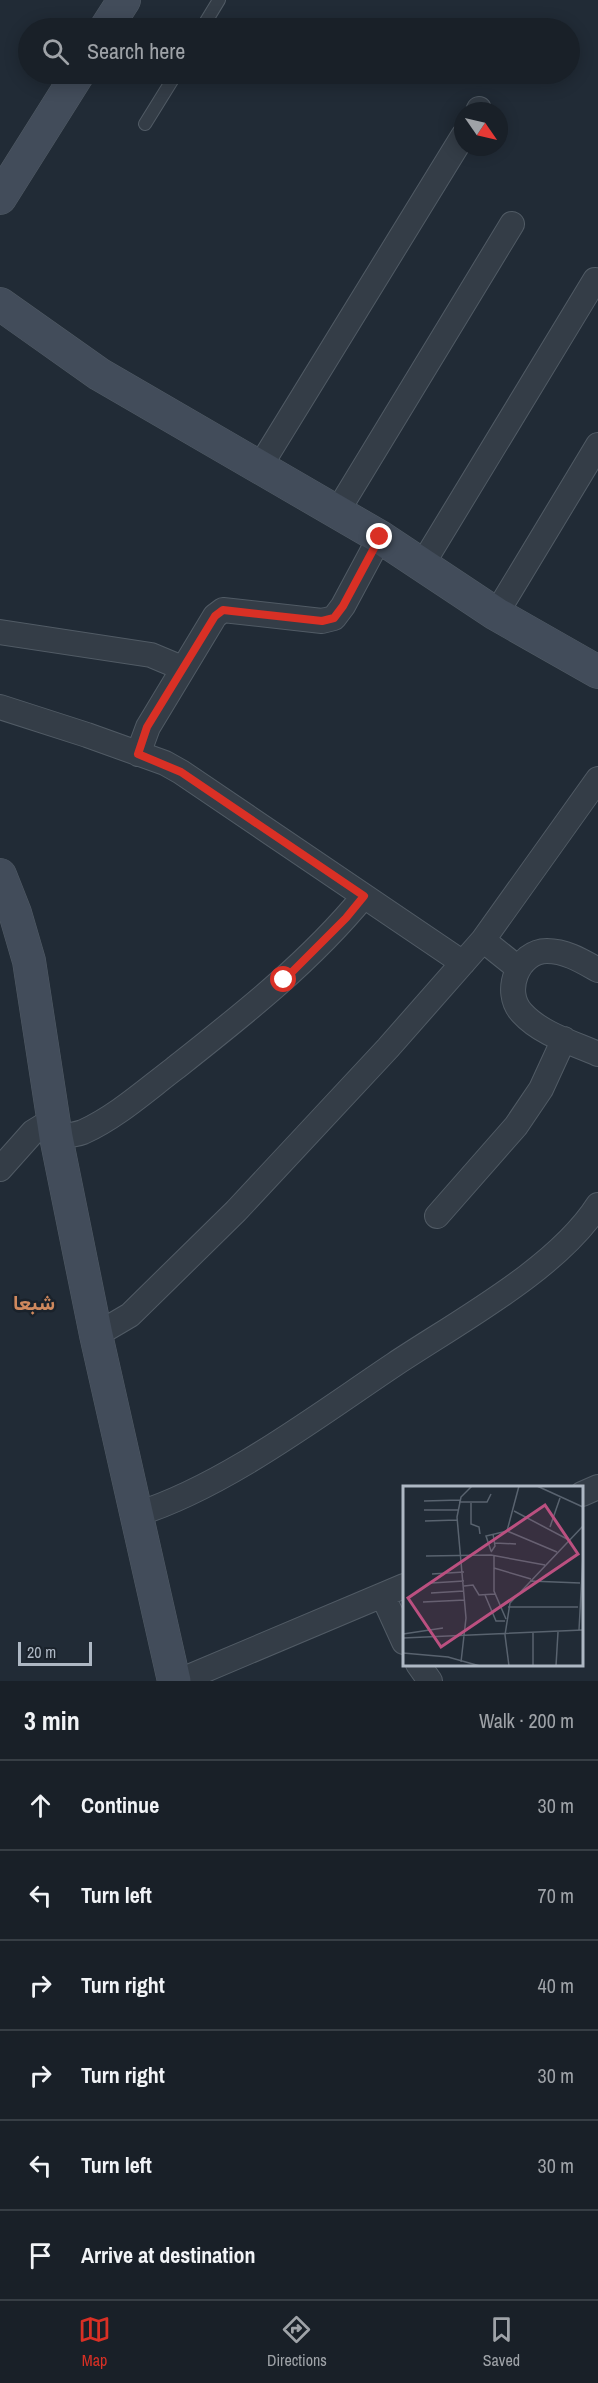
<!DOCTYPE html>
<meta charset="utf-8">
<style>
body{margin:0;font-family:"Archivo Narrow",Vazirmatn,sans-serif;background:#262d34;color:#f1f3f6}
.compass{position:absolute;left:454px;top:102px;width:54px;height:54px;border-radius:50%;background:#192028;box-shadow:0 3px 15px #0003;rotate:124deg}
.scale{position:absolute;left:18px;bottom:15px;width:74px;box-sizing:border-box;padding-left:6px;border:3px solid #aeb8c4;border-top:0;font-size:16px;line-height:21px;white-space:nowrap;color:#aeb8c4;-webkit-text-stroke:4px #1a222b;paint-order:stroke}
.stop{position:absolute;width:18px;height:18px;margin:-14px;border:4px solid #d93025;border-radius:50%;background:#fff}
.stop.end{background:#d93025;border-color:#fff;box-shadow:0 2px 6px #0008}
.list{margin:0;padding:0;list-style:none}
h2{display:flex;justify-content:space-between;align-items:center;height:78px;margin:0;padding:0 24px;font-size:26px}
h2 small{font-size:20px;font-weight:400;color:#9fa3a8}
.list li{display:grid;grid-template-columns:39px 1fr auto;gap:18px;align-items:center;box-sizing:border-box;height:90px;padding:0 24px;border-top:2px solid #373e45}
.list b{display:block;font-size:22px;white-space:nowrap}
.list em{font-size:20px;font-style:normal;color:#9fa3a8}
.icon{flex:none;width:33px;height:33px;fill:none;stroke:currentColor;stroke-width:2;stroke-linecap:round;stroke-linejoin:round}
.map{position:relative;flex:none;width:598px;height:1681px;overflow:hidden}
.search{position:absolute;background:#192028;box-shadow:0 3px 15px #0003;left:18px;right:18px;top:18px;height:66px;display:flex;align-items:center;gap:15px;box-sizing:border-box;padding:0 21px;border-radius:33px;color:#9fa3a8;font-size:22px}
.sheet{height:618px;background:#192028}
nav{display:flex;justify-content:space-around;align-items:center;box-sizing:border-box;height:84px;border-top:2px solid #373e45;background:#192028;font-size:16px;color:#9fa3a8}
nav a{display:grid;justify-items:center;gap:3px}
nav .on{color:#d93025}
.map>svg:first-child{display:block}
</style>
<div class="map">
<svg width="598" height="1681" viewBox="0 0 598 1681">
<rect width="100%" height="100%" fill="#212b36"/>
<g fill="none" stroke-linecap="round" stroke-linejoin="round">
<g stroke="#515b65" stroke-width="14">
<path id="lane" d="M202 28 219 0
M145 124 176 74"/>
</g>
<g stroke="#515b65" stroke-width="26">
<path id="street" d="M478 111 479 109
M259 468 463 136
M337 512 512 224
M422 565 595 280
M496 614 598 445
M0 632 151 655 182 668
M0 707 87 735 165 763 181 772 463 963
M138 754 148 727 215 616 223 610 322 621 334 618 343 606 380 537
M483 940 518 968
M598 970C582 961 566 951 547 951 518 951 502 992 522 1013 541 1034 573 1043 598 1054
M56 1137C65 1136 75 1135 83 1132 116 1117 145 1091 174 1069 241 1016 309 963 364 896
M0 1169 33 1132 54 1119
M437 1216 516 1126 541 1089 564 1039
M96 1335 130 1315 236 1211 388 1048 483 940 598 779
M582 1494 598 1487
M137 1514C224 1487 320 1414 395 1364 458 1322 557 1269 598 1205
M383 1596 404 1642
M418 1664 430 1681
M179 1681 404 1586"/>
</g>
<g stroke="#515b65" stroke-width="34">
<path id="secondary" d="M106 28 124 0
M0 198 78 74
M0 304 99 374 380 537 496 614 598 672
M0 875 15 913 29 961 56 1137 96 1335 174 1681"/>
</g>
<use href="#lane" stroke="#343d47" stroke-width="12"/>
<use href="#street" stroke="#343d47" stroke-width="24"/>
<use href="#secondary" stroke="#424c5a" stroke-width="33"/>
</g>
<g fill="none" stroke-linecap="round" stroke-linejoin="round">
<path stroke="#d93025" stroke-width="8" d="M284 980 346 918 364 896 181 772 138 754 147 727 215 616 223 610 322 621 334 618 343 606 380 537"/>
</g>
<g text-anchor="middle" stroke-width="5" stroke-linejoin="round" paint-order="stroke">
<g font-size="21" font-weight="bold" fill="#cf895e" stroke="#1a222b">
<text x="34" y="1310">شبعا</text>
</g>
</g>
<g transform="translate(403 1486)">
<rect width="180" height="180" fill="#212b36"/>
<path fill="none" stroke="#59636f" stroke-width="1.5" d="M134 0 180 21M21 15 57 14M56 16H84L88 8M68 17V38L76 41 77 48M21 24H55M111 25 166 54M22 35 54 34M147 41 157 12M104 45 116 0M92 57 113 58M88 65 83 50 104 45 154 66M88 66 92 60 90 48M23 70 88 69 142 79M91 70V105L103 133M91 82 128 93M29 88 61 86M127 95 177 97M28 97 61 95M61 100 70 99 76 109 92 108M28 107 61 105M82 109 93 135H102M20 116 62 114M105 121H175M176 144 180 70M0 148 40 142M0 152 180 144M0 167 45 171 77 180M58 176 63 132 54 31 58 11 69 0M106 180 102 149 107 117 180 40M130 180V147M153 180 155 146"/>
<path fill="#bb5080" fill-opacity="0.15" stroke="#bb5080" stroke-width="3" d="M142 19 175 68 38 161 5 112Z"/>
<rect width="180" height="180" fill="none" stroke="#aeb8c4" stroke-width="3"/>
</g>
</svg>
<svg class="compass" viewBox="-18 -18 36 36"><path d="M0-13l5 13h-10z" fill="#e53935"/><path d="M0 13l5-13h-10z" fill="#9fa3a8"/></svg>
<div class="scale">20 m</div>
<div class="stop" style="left:284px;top:980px"></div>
<div class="stop end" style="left:380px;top:537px"></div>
<div class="search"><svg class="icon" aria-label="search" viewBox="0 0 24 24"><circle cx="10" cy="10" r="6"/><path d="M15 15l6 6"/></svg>Search here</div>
</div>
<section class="sheet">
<h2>3 min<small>Walk · 200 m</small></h2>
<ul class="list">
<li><svg class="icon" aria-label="ahead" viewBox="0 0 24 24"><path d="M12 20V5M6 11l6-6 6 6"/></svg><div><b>Continue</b></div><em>30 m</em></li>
<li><svg class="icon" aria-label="left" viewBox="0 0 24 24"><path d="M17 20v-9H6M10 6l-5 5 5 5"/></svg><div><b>Turn left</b></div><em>70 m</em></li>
<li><svg class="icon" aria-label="right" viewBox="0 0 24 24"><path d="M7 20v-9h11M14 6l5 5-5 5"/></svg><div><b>Turn right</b></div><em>40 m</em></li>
<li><svg class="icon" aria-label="right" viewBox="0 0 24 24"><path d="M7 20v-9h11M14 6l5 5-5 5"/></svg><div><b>Turn right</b></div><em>30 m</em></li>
<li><svg class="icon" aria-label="left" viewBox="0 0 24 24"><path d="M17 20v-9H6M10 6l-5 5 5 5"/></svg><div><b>Turn left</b></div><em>30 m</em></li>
<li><svg class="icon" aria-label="arrive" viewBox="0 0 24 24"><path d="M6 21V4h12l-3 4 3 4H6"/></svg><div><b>Arrive at destination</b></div></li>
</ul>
</section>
<nav>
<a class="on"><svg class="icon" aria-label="map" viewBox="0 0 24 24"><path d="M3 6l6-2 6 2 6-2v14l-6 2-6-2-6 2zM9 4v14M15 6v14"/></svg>Map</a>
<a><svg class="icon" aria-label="directions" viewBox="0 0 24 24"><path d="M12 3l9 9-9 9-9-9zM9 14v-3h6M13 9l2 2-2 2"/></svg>Directions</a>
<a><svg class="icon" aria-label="saved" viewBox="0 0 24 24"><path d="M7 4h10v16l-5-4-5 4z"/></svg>Saved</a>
</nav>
